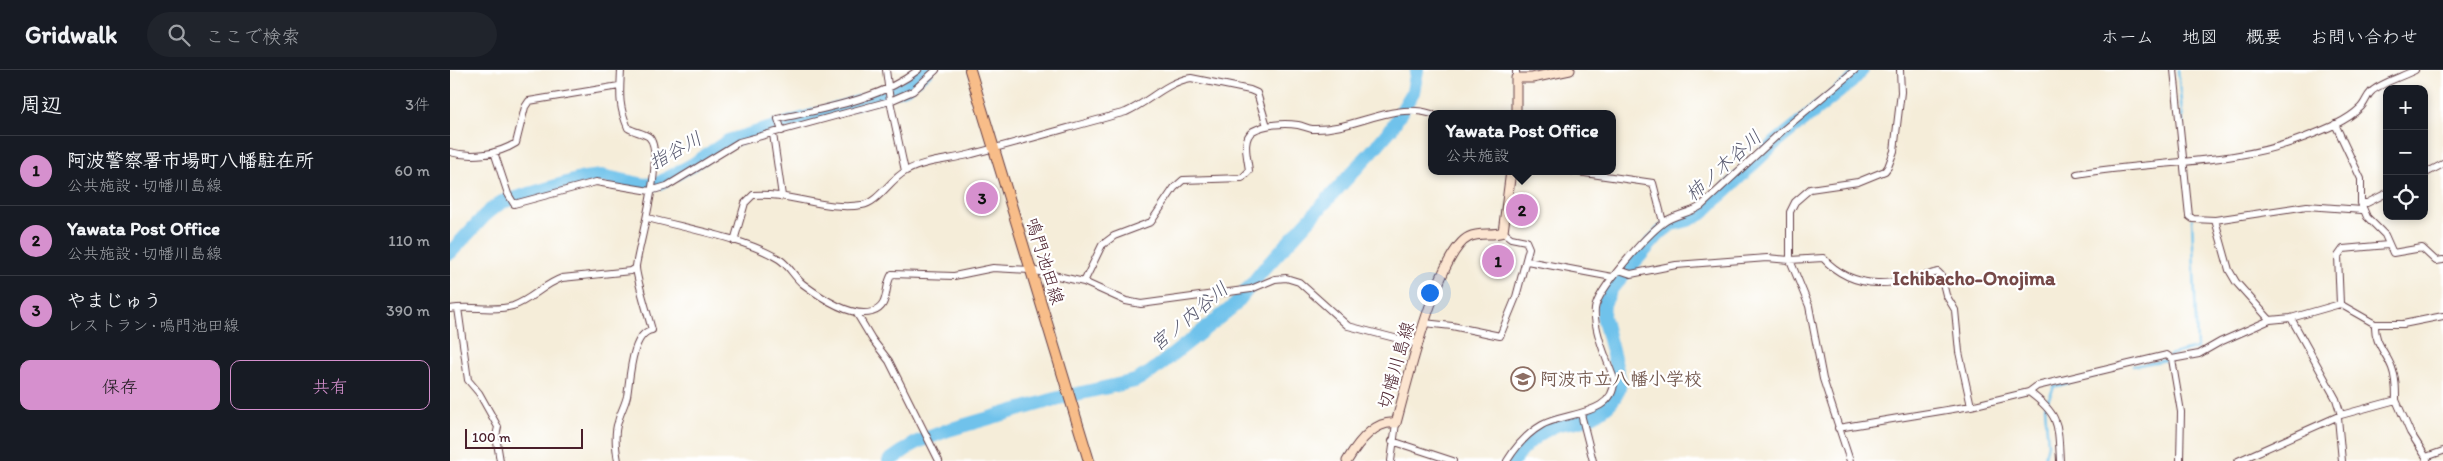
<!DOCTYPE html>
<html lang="ja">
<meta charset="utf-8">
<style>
body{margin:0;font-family:Itim,"Klee One",sans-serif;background:#20242c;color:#f1f3f6}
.controls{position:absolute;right:15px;top:15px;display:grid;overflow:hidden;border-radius:10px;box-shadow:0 2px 8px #0003}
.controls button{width:45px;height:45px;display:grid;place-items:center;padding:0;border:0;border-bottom:1px solid #363941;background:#171b24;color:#f1f3f6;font:25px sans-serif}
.scale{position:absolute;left:15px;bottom:12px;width:118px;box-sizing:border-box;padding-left:5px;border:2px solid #4a1f2b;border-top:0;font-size:14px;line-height:18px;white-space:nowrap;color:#4a1f2b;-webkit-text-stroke:4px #fff;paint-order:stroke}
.you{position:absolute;left:979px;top:222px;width:18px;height:18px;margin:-12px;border:4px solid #fff;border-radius:50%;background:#1a73e8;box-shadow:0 0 0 8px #1a73e833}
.badge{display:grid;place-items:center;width:32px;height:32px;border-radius:50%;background:#d690ce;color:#111;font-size:16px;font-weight:700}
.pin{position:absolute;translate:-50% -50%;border:2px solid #fff;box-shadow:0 1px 5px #0006}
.popup{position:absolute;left:978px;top:40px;width:188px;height:65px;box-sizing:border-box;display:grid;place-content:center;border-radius:10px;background:#171b24;filter:drop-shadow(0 1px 4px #0005);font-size:16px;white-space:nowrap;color:#9ea1a6}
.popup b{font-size:19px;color:#f1f3f6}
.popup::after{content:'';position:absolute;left:50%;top:100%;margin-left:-10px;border:10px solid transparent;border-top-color:#171b24}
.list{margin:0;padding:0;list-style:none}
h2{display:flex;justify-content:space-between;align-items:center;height:65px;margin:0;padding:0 20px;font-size:21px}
h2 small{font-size:16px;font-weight:400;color:#9ea1a6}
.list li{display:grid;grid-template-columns:32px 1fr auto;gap:15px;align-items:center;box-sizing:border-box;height:70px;padding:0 20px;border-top:1px solid #363941}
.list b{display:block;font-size:19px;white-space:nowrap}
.list p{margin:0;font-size:16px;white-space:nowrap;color:#9ea1a6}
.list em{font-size:16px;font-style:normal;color:#9ea1a6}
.actions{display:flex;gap:10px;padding:15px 20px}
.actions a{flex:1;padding:11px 0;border:1px solid #d690ce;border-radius:10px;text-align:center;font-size:18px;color:#d690ce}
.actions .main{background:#d690ce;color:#111}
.icon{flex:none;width:28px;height:28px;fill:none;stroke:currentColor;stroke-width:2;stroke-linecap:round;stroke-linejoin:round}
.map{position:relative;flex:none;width:1993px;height:391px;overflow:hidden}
header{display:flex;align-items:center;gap:30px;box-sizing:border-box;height:70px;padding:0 25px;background:#171b24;border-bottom:1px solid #363941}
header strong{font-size:24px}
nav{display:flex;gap:28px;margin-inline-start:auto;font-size:18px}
.search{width:350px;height:45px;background:#20242c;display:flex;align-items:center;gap:12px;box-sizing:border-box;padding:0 18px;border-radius:28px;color:#9ea1a6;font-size:19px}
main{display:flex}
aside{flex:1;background:#171b24}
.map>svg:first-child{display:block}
</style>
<header>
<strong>Gridwalk</strong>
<div class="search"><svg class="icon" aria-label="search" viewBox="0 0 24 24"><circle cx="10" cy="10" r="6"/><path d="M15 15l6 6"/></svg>ここで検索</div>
<nav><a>ホーム</a><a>地図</a><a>概要</a><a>お問い合わせ</a></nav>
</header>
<main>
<aside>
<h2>周辺<small>3件</small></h2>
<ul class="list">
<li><span class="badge">1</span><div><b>阿波警察署市場町八幡駐在所</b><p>公共施設 · 切幡川島線</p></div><em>60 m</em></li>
<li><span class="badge">2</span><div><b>Yawata Post Office</b><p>公共施設 · 切幡川島線</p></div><em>110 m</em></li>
<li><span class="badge">3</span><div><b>やまじゅう</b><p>レストラン · 鳴門池田線</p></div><em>390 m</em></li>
</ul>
<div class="actions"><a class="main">保存</a><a>共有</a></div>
</aside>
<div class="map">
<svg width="1993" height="391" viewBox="0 0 1993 391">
<rect width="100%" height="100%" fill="#fff"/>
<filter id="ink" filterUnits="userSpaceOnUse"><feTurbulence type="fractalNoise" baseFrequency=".02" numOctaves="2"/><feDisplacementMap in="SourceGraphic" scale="10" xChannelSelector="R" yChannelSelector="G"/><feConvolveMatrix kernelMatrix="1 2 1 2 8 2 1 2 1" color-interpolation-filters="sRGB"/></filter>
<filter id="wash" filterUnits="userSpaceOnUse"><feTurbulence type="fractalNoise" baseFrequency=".0096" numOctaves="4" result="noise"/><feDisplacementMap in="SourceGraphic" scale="20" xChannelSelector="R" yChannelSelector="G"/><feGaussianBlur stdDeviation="1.12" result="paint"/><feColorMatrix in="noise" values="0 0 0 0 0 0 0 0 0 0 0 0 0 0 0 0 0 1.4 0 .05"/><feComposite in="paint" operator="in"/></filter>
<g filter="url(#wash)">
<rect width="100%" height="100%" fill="#f5edd9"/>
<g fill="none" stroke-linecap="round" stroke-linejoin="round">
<path stroke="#6fc2eb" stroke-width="2.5" d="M1728 0 1734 64
M1683 296 1716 290 1722 284 1747 278 1742 149
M1594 391 1598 374 1595 337 1604 317 1654 303"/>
<path stroke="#6fc2eb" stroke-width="14" d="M0 183 39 141 52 132 134 108 152 106 195 115 209 113 242 95 278 71 455 18 477 0
M439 391 465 373 498 360 609 328 685 311 701 302 785 235 813 200 923 80 941 59 963 22 967 0
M1063 391C1073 376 1087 364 1104 356 1111 352 1119 353 1127 351 1146 347 1168 333 1170 312L1153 246 1154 234 1162 218 1210 163 1222 154 1238 150 1251 144 1326 72 1401 12 1412 0"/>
</g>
</g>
<g filter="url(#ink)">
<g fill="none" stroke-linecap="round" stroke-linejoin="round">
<g stroke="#643e45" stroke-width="8">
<path id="minor" d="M436 0 440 31 455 101
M1724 0 1739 146 1743 149 1765 150 1779 200 1786 212 1820 250
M1066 8V0
M1885 54 1911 109V133H1917L1937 123
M332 61 328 49C374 38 430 30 468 0
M323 64 332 126
M0 82C21 88 47 85 66 73L75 37 79 31 169 16
M44 82 58 124 64 134 146 112 200 121 217 116 289 72 440 31 463 21 486 0
M1121 101 1203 113 1213 152
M1627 104C1702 90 1782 96 1853 68 1871 61 1896 52 1910 38 1915 34 1916 27 1921 22 1928 14 1954 6 1965 0
M1974 104 1993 94
M1911 133 1917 147 1935 165 1943 183 1972 178 1986 191 1993 190
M198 148C237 159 295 168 329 189 339 195 344 207 353 214 369 226 401 248 422 242 441 236 433 217 442 204L504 206 543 198 581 200 634 212 676 231 691 234 801 219 825 209 836 208 849 212 898 256 968 274
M1765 150 1857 136 1912 140
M284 171 295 133 303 125C340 122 374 141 412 135 428 133 440 109 456 101 475 90 501 90 522 84 573 71 624 56 676 42 699 32 716 12 741 8L800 20 807 23 817 56
M1077 191 1162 207
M1169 200 1181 204 1226 195 1317 188 1340 190 1373 188C1406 224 1447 214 1488 202L1491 205 1496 225 1505 240 1509 282 1521 336
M634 212 652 175 664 166 701 152 724 118 733 110 792 108 799 101C798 89 791 69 803 61 815 54 834 53 848 55 853 56 857 58 862 59 903 61 942 31 982 44
M1890 234 1888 186 1893 179 1938 175
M8 238 18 310 29 323 48 357 46 366 50 391
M0 239C21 235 43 242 63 236 81 230 94 214 112 208L181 201 186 198
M407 244 422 269 439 291 489 391
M1841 248 1886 329 1891 345
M974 253 1002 256 1050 266 1066 227 1079 178 1076 171 1061 168 1053 162
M1722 289 1731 342 1730 391
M1579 322C1610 345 1608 354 1610 391
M1946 330 1960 362 1976 387
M1131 344 1143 391
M1888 348 1892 391
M1388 358 1521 336 1579 322 1587 316 1717 285 1722 289 1749 284 1770 272 1820 250 1841 248 1890 234 1925 254H1953L1993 246
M942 371 1003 391
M1977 390 1976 387 1993 381
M168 391C166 380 164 363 168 352 170 343 175 335 177 326 180 310 181 263 202 260 199 248 185 204 186 196 189 174 216 83 199 67 194 63 184 62 178 58 168 35 170 23 171 0
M941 391 946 353
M1057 391C1065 378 1078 363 1092 355 1115 342 1166 346 1164 309 1157 290 1143 259 1145 239 1147 220 1197 165 1213 153 1222 145 1239 144 1251 136L1332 61 1405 0
M1400 391 1373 309 1359 236 1340 190V142L1345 132 1360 119 1408 112 1435 101 1438 97 1444 81 1451 22 1450 0
M1788 391 1891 345 1946 330C1946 319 1946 308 1942 298 1936 282 1924 273 1925 254"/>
</g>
<g stroke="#643e45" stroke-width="11">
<path id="secondary" d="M1066 44V8H1082L1120 0
M897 391C907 374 924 350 946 353 956 317 988 181 1019 167 1030 162 1042 166 1053 162L1061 101"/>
</g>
<g stroke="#643e45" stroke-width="12">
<path id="primary" d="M520 0 639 391"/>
</g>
<use href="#minor" stroke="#fff" stroke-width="6"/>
<use href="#secondary" stroke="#fce5d0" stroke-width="9"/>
<use href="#primary" stroke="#f8bd89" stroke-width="10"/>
</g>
</g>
<defs>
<g id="school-ring" transform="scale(1.25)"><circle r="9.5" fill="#fff" stroke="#8d6e63" stroke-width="1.5"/><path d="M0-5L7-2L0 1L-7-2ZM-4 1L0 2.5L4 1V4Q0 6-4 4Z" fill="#8d6e63"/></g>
</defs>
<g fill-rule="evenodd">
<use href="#school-ring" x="1073" y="309"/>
</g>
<g text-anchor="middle" stroke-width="4.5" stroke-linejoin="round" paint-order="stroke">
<g font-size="18" fill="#4a1f2b" stroke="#fff">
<text transform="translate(595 191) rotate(73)" y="6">鳴門池田線</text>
<text transform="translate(946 295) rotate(-74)" y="6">切幡川島線</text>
</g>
<g font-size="18" font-weight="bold" fill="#785e54" stroke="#fff" text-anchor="start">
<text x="1090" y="315">阿波市立八幡小学校</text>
</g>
<g font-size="19" font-style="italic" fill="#57586e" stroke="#fff">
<text transform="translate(225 80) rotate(-29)" y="7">指谷川</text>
<text transform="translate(1273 95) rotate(-42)" y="7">柿ノ木谷川</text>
<text transform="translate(739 246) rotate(-40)" y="7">宮ノ内谷川</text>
</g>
<g font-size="20" font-weight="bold" fill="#764948" stroke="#fff">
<text x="1524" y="215">Ichibacho-Onojima</text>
</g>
</g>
</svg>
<div class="controls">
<button>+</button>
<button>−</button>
<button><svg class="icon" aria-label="locate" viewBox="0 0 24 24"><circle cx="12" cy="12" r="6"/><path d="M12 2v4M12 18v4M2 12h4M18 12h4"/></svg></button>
</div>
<div class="scale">100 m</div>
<div class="you"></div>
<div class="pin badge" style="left:1048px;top:191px">1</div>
<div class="pin badge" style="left:1072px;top:140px">2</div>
<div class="popup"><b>Yawata Post Office</b>公共施設</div>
<div class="pin badge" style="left:532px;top:128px">3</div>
</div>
</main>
